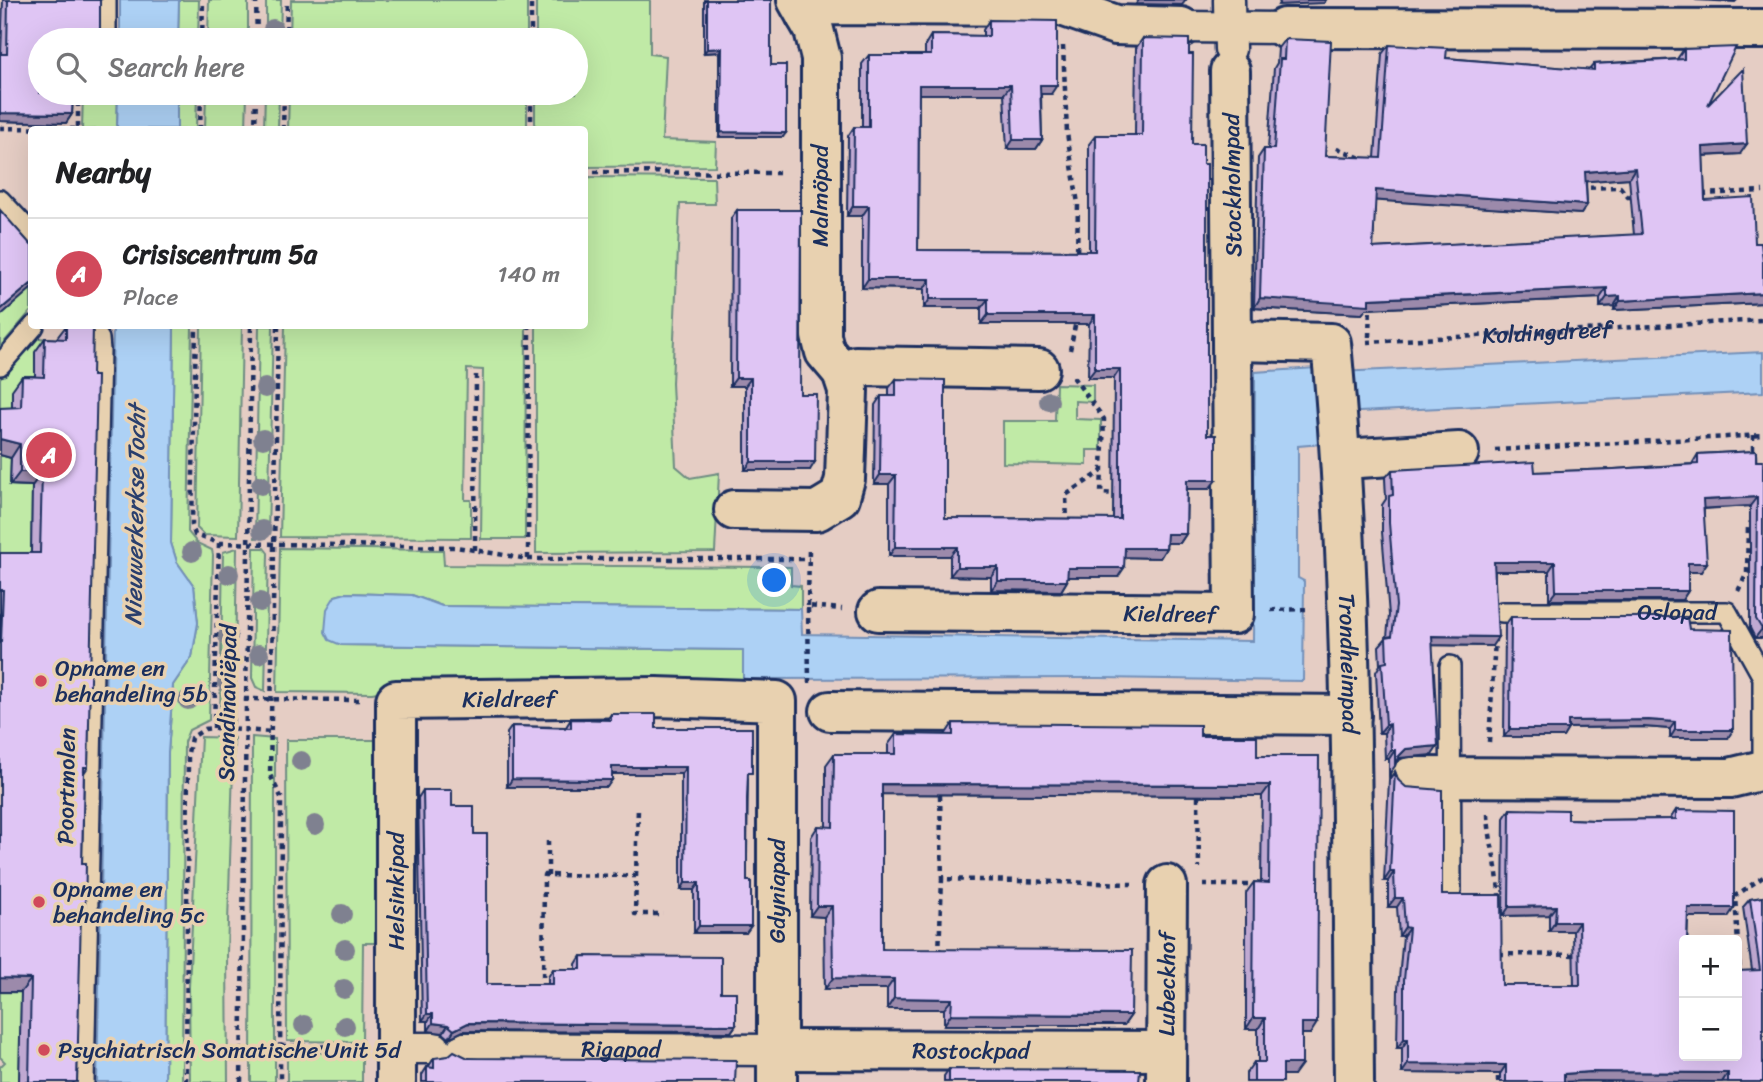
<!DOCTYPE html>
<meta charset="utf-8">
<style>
body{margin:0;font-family:Sriracha,sans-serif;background:#f2f2f2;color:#202124}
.controls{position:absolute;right:21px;bottom:21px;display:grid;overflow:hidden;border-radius:7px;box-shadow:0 7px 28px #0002}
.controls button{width:63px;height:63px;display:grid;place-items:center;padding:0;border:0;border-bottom:2px solid #e0e0e0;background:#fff;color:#202124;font:35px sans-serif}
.you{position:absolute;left:775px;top:581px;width:24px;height:24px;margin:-18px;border:5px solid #fff;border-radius:50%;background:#1a73e8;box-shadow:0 0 0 10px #1a73e833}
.badge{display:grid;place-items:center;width:46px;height:46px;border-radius:50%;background:#d1495b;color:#fff;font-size:23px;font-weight:700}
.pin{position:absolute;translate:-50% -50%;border:4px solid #fff;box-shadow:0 2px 7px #0006}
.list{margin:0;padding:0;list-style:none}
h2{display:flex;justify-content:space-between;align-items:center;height:91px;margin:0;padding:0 28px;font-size:30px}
h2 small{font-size:23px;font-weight:400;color:#757577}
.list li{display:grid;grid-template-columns:46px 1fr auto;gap:21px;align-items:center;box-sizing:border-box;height:112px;padding:0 28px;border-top:2px solid #e0e0e0}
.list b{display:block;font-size:26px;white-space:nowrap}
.list p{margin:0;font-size:23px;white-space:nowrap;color:#757577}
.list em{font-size:23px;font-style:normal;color:#757577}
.icon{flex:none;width:38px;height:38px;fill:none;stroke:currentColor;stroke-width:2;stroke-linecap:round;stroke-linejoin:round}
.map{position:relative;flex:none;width:1763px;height:1082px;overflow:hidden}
.search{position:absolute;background:#fff;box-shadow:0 7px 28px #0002;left:28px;top:28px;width:560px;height:77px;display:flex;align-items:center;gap:18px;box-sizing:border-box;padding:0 24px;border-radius:38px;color:#757577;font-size:26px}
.panel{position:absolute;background:#fff;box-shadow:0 7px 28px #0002;left:28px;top:126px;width:560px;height:203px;border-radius:7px}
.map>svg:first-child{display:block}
</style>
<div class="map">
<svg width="1763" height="1082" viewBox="0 0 1763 1082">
<rect width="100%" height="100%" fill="#e5cdc4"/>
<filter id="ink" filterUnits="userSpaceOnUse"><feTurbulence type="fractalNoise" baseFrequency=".0143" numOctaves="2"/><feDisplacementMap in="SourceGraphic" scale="14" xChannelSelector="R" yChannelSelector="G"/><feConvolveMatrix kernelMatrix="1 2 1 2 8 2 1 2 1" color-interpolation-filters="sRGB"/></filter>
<g filter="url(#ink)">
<path fill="#c0eaa6" stroke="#6e8c82" stroke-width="2" d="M179 0H199L198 40H178Z
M209 0H248V40H208Z
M266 0H281L280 40H266Z
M291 0H527V40H290Z
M536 0H650V54L666 56 662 140 716 142 715 166 585 167 584 130 535 129V93H576V40H536Z
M83 93H118L117 129 82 130Z
M177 93H197L196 129 177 130Z
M206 93H247L246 129H205Z
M265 93H279L278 129H264Z
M289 93H527V129H288Z
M585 177 714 178 715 204H680L672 383 676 466 690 478 719 473 715 552 536 553V326H584Z
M31 288V311L0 347V316Z
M174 326H192L188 532 197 543 212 550 213 555 209 720 189 730 184 742 182 1082H165L168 753 173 685 192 657 198 623 194 586 177 562 171 543Z
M201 326H242L238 536 204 535 197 528Z
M259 326H273L268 534 266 538H255Z
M285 326H526L525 539H481L483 370 467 369 465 500H471V538L280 537Z
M35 338 56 339V353L11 430 0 423V378Z
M1056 384 1093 385V402L1075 401V419L1101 420V450H1087V465L1003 463V421H1055Z
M11 445 10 485 32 486 31 558 0 567V452Z
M237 548 234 723H223L220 719 223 552Z
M254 548H264L268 553 265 691 256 687 252 678Z
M280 548 443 550 444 565 791 567V585L801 586V609L442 606 412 595 346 593 335 596 341 645 743 650V684L389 690 372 693 277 692Z
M201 737 234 738 227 953 228 1082H190L189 987Z
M252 737 275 739V1082H251Z
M286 740H390L389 943H363L362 1042 287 1041Z
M0 992 43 993 21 1002 19 1082H0V1067L5 1062 0 1057Z
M287 1053H362V1082H287Z"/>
<path fill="#add1f5" stroke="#7390b9" stroke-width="2" d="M120 0H179L178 40H120Z
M118 93H177V129H117Z
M113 326H174L171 543 177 562 194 586 198 623 192 657 173 685 168 753 165 1082H97Z
M1763 352V392L1320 414 1321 444 1298 446V578L1304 581 1303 681 1100 678 743 679V650L341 645 329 640 325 632 327 609 335 596 346 593 412 595 442 606 801 609 802 634 1253 641 1255 372 1316 368 1318 373Z"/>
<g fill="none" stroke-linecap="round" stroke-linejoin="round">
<g stroke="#1b2f5e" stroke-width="24">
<g id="service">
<path d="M106 36V0"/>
<path d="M0 200 32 234"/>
<path d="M0 365 34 326"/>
<path id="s2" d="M1502 612H1727L1763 677V771"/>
<path d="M1450 666 1451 891"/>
<path d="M84 1082 100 350 99 339 90 326"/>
</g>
</g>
<g stroke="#1b2f5e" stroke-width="35">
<g id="pedestrian">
<path d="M1229 0 1230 49"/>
<path d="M1181 27 1284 28"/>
<path d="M396 1048H435"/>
<path id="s3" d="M463 1048 777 1050"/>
</g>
</g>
<g stroke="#1b2f5e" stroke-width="44">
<g id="minor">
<path d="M806 16 820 6 828 5 1062 6 1116 25 1181 27"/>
<path d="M1284 28 1763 29"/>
<path id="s4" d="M1234 341 1331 343C1354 588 1352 835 1354 1082"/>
<path d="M842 372 855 366 1039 369"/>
<path d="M1342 459 1459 452"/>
<path d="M734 510 817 511 840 497 845 479 848 390 842 372 825 352 821 336V58L814 30 797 0"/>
<path id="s5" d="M878 611 1234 614 1230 71"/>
<path d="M830 711 1351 715"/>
<path d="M1410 777 1730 778 1763 770"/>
<path id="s6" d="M777 1050 1166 1051"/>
<path id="s7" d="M396 1082V700L656 697 777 701V1082"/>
<path id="s8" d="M1166 1082 1167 885"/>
</g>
</g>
<g stroke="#1b2f5e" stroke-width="4.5" stroke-dasharray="5 5" stroke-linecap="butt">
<path d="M256 0 257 40"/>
<path d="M202 40 203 0"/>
<path d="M286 40 287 0"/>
<path d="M531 40V0"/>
<path d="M1063 46 1067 133 1078 204 1077 256"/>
<path d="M0 128 78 129V93"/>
<path d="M200 130 201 93"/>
<path d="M255 130 256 93"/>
<path d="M283 130 284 93"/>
<path d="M531 130V93"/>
<path d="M1337 148 1363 159"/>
<path d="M584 172 784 173"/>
<path d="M1580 188 1620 187 1628 197H1633"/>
<path d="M1702 194 1763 191"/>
<path d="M278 326 270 775 281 797 280 1082"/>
<path d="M1369 337 1370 304"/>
<path id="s1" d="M1367 342 1763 320"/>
<path d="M1070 350 1076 321"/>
<path d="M1073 377 1104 419 1101 493 1116 494"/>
<path d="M1753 435V455"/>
<path d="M1495 450 1763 435"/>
<path d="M1067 524 1066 495 1102 471"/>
<path d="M219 543 456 547 528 559H809"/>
<path d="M475 550 476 374"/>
<path d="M528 559 529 326"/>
<path d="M1738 591 1747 573 1748 525 1754 520"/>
<path d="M808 606 809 548"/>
<path d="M1271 610 1311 609"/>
<path d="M809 683 808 606 842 609"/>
<path d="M244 699 362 700"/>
<path d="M214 728 271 732"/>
<path d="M1489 742 1495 639"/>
<path d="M940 795 942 879"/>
<path d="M1198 796 1199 868"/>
<path d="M1488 814C1489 843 1499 869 1499 898"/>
<path d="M548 876V838"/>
<path d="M636 876 638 808"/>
<path d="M1203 885H1258"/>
<path d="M939 953 942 879 1132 884"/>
<path d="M1499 954 1579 955"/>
<path d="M1740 977 1735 896 1763 877"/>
<path d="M543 987 544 875 636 876 635 914H663"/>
<path d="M281 1046 360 1047"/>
<path d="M186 1082 188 753 191 738 205 729 214 728 219 543 195 535 192 525 196 326"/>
<path d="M241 1082 251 326"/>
<path d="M1498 1082V1068"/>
</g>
<use href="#service" stroke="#e8d1b0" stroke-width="19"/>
<use href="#pedestrian" stroke="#e8d1b0" stroke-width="30"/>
<use href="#minor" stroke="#e8d1b0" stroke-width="38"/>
</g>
<g fill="#7f8190">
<circle cx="273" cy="29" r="10"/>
<circle cx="265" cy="388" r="10"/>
<circle cx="1049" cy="401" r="10"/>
<circle cx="263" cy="439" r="10"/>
<circle cx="261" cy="485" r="10"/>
<circle cx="262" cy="530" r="10"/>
<circle cx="192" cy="552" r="10"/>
<circle cx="229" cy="574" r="10"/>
<circle cx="260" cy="602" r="10"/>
<circle cx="228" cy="636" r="10"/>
<circle cx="259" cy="654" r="10"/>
<circle cx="227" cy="682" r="10"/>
<circle cx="188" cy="700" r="10"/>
<circle cx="225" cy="718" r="10"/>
<circle cx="301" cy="761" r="10"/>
<circle cx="315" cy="825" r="10"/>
<circle cx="342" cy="914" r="10"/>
<circle cx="345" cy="949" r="10"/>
<circle cx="344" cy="989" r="10"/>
<circle cx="304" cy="1025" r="10"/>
<circle cx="345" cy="1026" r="10"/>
</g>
<path fill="#c0a9d2" stroke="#1b2f5e" stroke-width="2" fill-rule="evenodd" d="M3 0H100L40 40 74 93 73 95 72 114 66 123 0 121V54H1Z
M704 0H771V65L783 137H719V52L704 53Z
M989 20 1051 94H1041L1042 140 1036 149H1007L1004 94H919L918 250 1089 251V144L1096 135H1135L1136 48 1143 38 1192 144 1209 489H1187L1186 534 1180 543H1167L1166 548 1160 558 1124 557 1118 577H1067V581L1061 591 991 590V577L950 576V556H889V484H874L875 405 881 396H889V388L896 379 945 518 1113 519 1114 378H1088L1089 324H981V308H924V289L862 288V216H847L848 136 854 127H862V64L869 55H925V45L931 35 983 36V30Z
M1285 39 1325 156 1375 158 1382 54 1389 45 1446 58 1589 70 1594 64 1677 59 1684 49 1708 105 1740 154 1703 156 1705 200 1755 243 1763 261V303L1614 310V306L1600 307V298L1366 309 1362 314 1254 308 1258 158 1264 149H1268L1274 68 1277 63 1278 48ZM1629 178 1634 235 1373 248 1375 200 1581 214 1587 205 1586 181Z
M737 210 800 394 810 470H745V386H730L731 218Z
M66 326 92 376 88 767 84 773 82 863 85 913 80 919 77 1082H19L21 992H0V553H31L32 486 10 485 11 458 0 455V408H12V390L22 376H35V352L45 338 56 339Z
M1756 451 1763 638H1755L1750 628V506L1704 509 1701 572H1688V591L1682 600H1549V571H1495L1492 646 1432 645V755L1400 758 1396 761 1395 766 1389 774V759H1385L1384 733H1379L1376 672 1380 665 1379 646 1387 637 1389 615 1382 532V505L1386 499 1385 478 1392 470 1535 472 1614 469 1692 464 1698 454Z
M1511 617 1689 629 1728 738H1670V729L1644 727 1568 728 1563 737H1504L1505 625Z
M611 714 656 728 748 778 746 933H694V890H681V774H612L607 787H507V733L512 726 566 727 571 719 607 720Z
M953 723 1200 736 1257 756H1319L1310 1034H1302L1294 1075H1283V1082H1246V1073L1254 1062H1258V1029H1246V893L1254 882 1261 883 1262 796 882 794V949L1131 1015 1124 1025H944V1009H887V989H825L824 917 810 916 811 837 818 826 826 827V765L834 754H888V745L896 734 945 735Z
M1395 771 1442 895 1502 985H1574L1573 931H1549V915L1503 916 1504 818 1510 809 1568 819 1594 820 1670 819 1676 810 1728 917H1688L1684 1056 1752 970 1743 907 1750 899 1763 897V1082L1584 1081 1567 1082H1500V1074L1402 1073V1048H1397L1398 989 1403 936H1399L1397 907H1388V881H1384L1389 780Z
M423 790 452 806 474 834 487 984H548V977L553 969H576V964L581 956 721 992 736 1025 731 1032 463 1031 449 1038 443 1033 428 1031V1021H422L418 798Z
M434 1058H468L735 1082H422V1075L427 1067H429V1066Z
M949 1069 1139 1082H944V1076Z"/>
<path fill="#9c8aab" stroke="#1b2f5e" stroke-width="2" d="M1139 0H1186L1182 5 1136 4Z
M1281 0H1326L1324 3 1278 5Z
M1695 0H1737L1735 2Z
M79 34H100L95 40H75Z
M722 48 719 52 704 53 707 49Z
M919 85H1011L1004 94H912Z
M1040 85H1057L1051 94H1034Z
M0 113 72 114 66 123 0 121Z
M721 132 786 133 783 137H719Z
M1013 140H1042L1036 149H1007Z
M1747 144 1740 154 1696 156 1703 147Z
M1635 168 1629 178 1578 182 1585 172Z
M1376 190 1587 205 1581 214 1369 200Z
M853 206H869L862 216H847Z
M868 279H930L924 289 862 288Z
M32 283V288L0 316V310Z
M1607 288 1600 298 1366 309 1362 314 1254 308 1260 298 1369 299Z
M1763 293V303L1614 310 1620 301Z
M1620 296 1614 306 1600 307 1607 297Z
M930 299H988L981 308H924Z
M988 315H1095L1089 324H981Z
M1095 369H1120L1114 378H1088Z
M736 378H751L745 386H730Z
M0 439 20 444 11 458 0 455Z
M751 462H815L810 470H745Z
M20 472H42L32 486 10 485Z
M880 475H896L889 484H874Z
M1187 480H1216L1209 489H1180Z
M1757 497 1750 506 1697 509 1703 500Z
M1167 534H1186L1180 543H1160Z
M895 547H957L950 556H889Z
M1125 548H1166L1160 558 1118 557Z
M1494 562H1555L1549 571H1488Z
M1688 563H1707L1701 572H1682Z
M957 567H998L991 577 950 576Z
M1068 568H1124L1118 577H1061Z
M998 581H1067L1061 591 991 590Z
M1556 591H1688L1682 600H1549Z
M1762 629H1763V638H1755Z
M1432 636 1498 637 1492 646 1426 645Z
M1649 720 1675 722 1670 729 1644 727 1562 728 1568 721Z
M1390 724 1384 733H1379L1386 725Z
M1510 729H1568L1563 737H1504Z
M1675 730H1733L1728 738H1670Z
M1438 746 1432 755 1400 758 1395 762 1398 757 1406 749Z
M1391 750H1395L1389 759H1385Z
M612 767H686L681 774H607Z
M512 779 612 780 607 787H507Z
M882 784 1270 785 1262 796 875 794Z
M1390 872H1394L1388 881H1384Z
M685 883H699L694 890H681Z
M1395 898H1403L1397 907H1388Z
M817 906H832L824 917 810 916Z
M1556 906 1549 915 1503 916 1509 907Z
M1688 908H1734L1728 917H1682Z
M1555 922H1579L1573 931H1549Z
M699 926H751L746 933H694Z
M1405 927 1409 928 1403 936H1399Z
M0 978 31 979 21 992H0Z
M833 978 894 979 887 989H825Z
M894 998 952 999 944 1009H887Z
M427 1014H433L428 1021H422Z
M951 1014 1131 1015 1124 1025H944Z
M1253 1018H1265L1258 1029H1246Z
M433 1023 448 1025 443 1033 428 1031Z
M468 1023 736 1025 731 1032 463 1031 449 1038 454 1030Z
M1302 1023H1317L1310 1034H1295Z
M1404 1039H1408L1402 1048H1397Z
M1283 1064H1302L1294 1075H1276Z
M1408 1064 1506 1065 1500 1074 1402 1073Z
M1590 1072 1728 1073 1722 1082 1584 1081 1558 1082 1564 1074Z"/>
<path fill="#dfc5f4" stroke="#1b2f5e" stroke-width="2" fill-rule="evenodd" d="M8 0H100V34H79V40H40V93H73L72 114 0 113V54H7Z
M707 0H771V65H786V133L721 132 722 48 707 49Z
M989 20 1057 21V85H1040L1042 140H1013L1011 85H919L918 250 1095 251 1096 135H1142L1143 38 1189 39V54H1193L1192 144H1203V164H1207V435H1216V480H1187L1186 534H1167L1166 548H1125L1124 568H1068L1067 581H998V567H957V547H895L896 475H880L881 396H896V379L945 380V518L1120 519V369H1095V315H988V299H930V279H868L869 206H853L854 127H869V55H931V35L989 36Z
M1285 39 1331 41 1325 156 1381 158 1389 45 1447 48 1446 58 1594 70V64L1684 59V49L1736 47 1708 105 1743 69 1747 144 1703 147 1705 200 1753 197 1755 243H1761L1763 261V293L1620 301V296L1607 297V288L1369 299V305L1260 298 1264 149H1274L1280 59H1284ZM1635 168 1642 234 1373 248 1376 190 1587 205 1585 172Z
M0 210 32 246V283L0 310Z
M737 210H801L800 394H816L815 462H751V378H736Z
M66 326H93L92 376H97L88 767H84L82 863H86L85 913 81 912 77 1082H29L31 979 0 978V642H1L3 590H0V553H40L42 472H20V444L0 439V408L21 407 22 376 44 377 45 338 66 339Z
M1756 451V461H1763V629H1762L1756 619 1757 497 1703 500 1707 563H1688V591H1556L1555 562H1494L1498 637 1432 636 1438 746 1406 749 1398 757 1395 766V750H1391L1390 724 1386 725 1382 663 1387 662 1386 637 1392 636 1396 606 1389 523V496L1393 495 1392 470 1534 462 1535 472 1614 469 1698 464V454Z
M1511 617H1687L1689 629 1732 630 1733 730H1675V722L1649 720 1568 721V729H1510Z
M611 714H656V728H752V773H748L747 799V881H751V926H699V883H685L686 767H612V780L512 779V726L571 728V719L611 720Z
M953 723 1200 725V736H1257V756H1319L1317 1023H1302V1064H1283V1082H1254V1062H1265V1018H1253L1254 882 1269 883 1270 785 882 784V949L1132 950 1131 1015 951 1014 952 999 894 998V979L833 978 832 906H817L818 826 833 827 834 754H896V734L953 735Z
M1395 771 1398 780 1406 787 1442 790V895H1501L1502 985H1580L1579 922H1555L1556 906 1509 907 1510 809 1568 810V819L1594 820 1676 819V810L1734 811V908H1688L1687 940H1684V1056H1737V971L1760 970 1750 899 1763 897V1082H1728V1073L1590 1072 1564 1074V1082H1506V1065L1408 1064V1039H1404V980L1409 928 1405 927 1403 898H1395L1394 872H1390Z
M423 790H452V806H474V834H487V984H553V969H581V956L721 957V992H736V1025L468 1023 454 1030 448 1025 433 1023V1014H427Z
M454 1051 468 1058 736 1060 735 1082H427V1067L434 1068V1058L448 1056Z
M949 1069 1140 1070 1139 1082H949Z"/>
</g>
<g fill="#d1495b" stroke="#e8d1b0" stroke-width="2.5">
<circle cx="41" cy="681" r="7"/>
<circle cx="39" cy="902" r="7"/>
<circle cx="44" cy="1050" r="7"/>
</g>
<g text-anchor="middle" stroke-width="7" stroke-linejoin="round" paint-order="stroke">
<g font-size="23" fill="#1b2f5e" stroke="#e8d1b0">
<text transform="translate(1232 185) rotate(-91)" y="8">Stockholmpad</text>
<text transform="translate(820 196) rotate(-90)" y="8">Malmöpad</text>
<text dy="8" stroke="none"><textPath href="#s1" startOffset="180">Koldingdreef</textPath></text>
<text dy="8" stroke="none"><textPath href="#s5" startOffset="292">Kieldreef</textPath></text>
<text dy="8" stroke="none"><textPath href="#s2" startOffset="175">Oslopad</textPath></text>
<text dy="8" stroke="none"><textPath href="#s4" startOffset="418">Trondheimpad</textPath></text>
<text dy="8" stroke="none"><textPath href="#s7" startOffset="495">Kieldreef</textPath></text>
<text transform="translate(227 703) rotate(-89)" y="8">Scandinaviëpad</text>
<text transform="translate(66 786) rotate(-89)" y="8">Poortmolen</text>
<text transform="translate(396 891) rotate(-90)" y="8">Helsinkipad</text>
<text transform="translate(777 891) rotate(-90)" y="8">Gdyniapad</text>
<text dy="8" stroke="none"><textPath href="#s8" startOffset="98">Lubeckhof</textPath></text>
<text dy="8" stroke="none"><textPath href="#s3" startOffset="158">Rigapad</textPath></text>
<text dy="8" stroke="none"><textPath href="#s6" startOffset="194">Rostockpad</textPath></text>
</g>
<g font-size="23" fill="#1b2f5e" stroke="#e8d1b0" text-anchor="start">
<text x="55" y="676">Opname en<tspan x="55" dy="26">behandeling 5b</tspan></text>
<text x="53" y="897">Opname en<tspan x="53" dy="26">behandeling 5c</tspan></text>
<text x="58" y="1058">Psychiatrisch Somatische Unit 5d</text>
</g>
<g font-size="24" font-style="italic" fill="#2a3f6d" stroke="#e8d1b0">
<text transform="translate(135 515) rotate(-89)" y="8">Nieuwerkerkse Tocht</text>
</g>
</g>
</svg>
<div class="controls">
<button>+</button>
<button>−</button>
</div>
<div class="you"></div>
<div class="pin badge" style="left:49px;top:455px">A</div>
<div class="search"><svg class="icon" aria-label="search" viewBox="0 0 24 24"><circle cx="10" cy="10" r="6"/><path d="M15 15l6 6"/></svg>Search here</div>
<section class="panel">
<h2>Nearby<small></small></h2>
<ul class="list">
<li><span class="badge">A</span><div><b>Crisiscentrum 5a</b><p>Place</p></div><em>140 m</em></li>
</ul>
</section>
</div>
